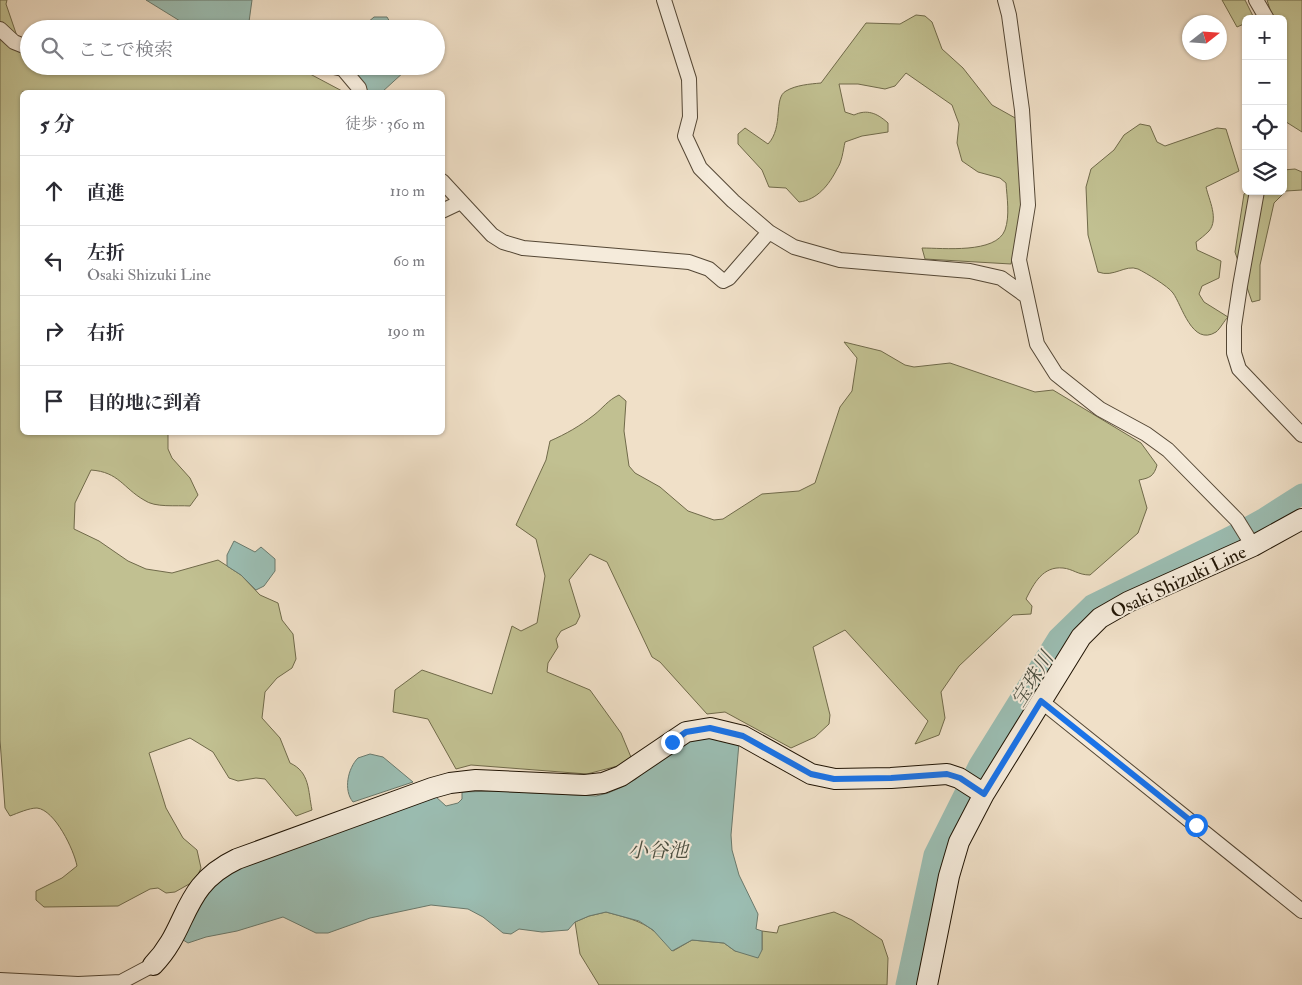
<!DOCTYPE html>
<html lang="ja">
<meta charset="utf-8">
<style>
body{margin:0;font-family:"IM FELL Double Pica","Noto Serif JP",serif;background:#f2f2f3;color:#2b2b33}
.controls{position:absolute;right:15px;top:15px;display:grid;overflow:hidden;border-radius:8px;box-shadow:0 1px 4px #0004}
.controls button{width:45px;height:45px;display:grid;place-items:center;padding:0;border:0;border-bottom:1px solid #e1e1e2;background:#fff;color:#2b2b33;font:25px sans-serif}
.compass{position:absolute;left:1182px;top:15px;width:45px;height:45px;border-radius:50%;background:#fff;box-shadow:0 1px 4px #0004;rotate:73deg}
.stop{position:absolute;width:15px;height:15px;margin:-11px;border:4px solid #1a73e8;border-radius:50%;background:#fff}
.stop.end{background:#1a73e8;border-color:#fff;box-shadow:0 1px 5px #0008}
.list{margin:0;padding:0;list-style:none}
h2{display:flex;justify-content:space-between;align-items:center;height:65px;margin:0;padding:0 20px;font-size:21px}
h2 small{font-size:16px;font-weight:400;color:#7c7c81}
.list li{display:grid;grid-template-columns:32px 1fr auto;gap:15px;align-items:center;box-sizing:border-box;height:70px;padding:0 20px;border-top:1px solid #e1e1e2}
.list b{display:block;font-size:19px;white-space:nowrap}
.list p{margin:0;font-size:16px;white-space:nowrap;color:#7c7c81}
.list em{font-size:16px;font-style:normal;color:#7c7c81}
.icon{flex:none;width:28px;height:28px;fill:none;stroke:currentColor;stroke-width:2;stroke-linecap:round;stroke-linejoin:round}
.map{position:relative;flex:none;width:1302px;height:985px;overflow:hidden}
.search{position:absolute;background:#fff;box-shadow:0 1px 4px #0004;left:20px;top:20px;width:425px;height:55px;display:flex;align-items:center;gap:12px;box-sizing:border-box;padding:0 18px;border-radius:28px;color:#7c7c81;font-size:19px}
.panel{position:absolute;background:#fff;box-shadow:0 1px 4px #0004;left:20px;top:90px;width:425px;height:345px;border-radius:8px}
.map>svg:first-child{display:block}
</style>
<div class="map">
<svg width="1302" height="985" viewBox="0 0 1302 985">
<rect width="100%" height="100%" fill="#f0e0c8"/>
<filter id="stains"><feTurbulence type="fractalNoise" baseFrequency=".004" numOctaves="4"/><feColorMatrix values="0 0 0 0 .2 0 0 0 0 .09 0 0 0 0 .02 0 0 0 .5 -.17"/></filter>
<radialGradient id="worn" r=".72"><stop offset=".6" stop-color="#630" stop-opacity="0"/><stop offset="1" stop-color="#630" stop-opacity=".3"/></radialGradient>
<path fill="#c1c091" stroke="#706a4a" d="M0 0H7L6 4 20 45 29 46V66H295L344 92H22V432L168 433V449L172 458 190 478 198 495 190 506C176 505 155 508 144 500 123 488 119 472 91 470L75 503 74 529 99 541 128 561 146 569 172 573 218 560 241 575 260 595 278 603 282 620 293 634 296 659 292 668 277 678 265 692 262 718 280 738 290 763C310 772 308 791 312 810L296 816 265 779 256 778 238 781 229 778 213 752 190 738 149 753 166 808 183 838 197 850 201 868 197 877 191 883 175 892 166 893 158 888 150 889 118 906 44 907 36 900V891L62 878 77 866C74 850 55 810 37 808 29 808 18 813 10 816L5 808 0 740Z
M1222 0H1245L1254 18 1246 19V23L1237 27Z
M1267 0H1302V132L1283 120V19H1273Z
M916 15 925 16 932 22 942 49 963 68 992 105 1017 119 1025 202 1011 264 925 259 922 248C943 248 996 254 1005 230 1010 216 1007 198 1006 183L1000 178 978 172 962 161 957 143 959 124 952 105 906 73 895 86 885 89 858 84H839L845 112 854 115C867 109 877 113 888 123V132L862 136 845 142C843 151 842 162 837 169 829 185 817 200 799 202L786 188 769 187 762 170 738 144V134L745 128 768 144C784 127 773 98 786 91 796 85 810 84 821 83L866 23 900 24Z
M1140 124 1150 126 1157 142 1165 146 1217 128 1226 129 1239 171 1206 187C1209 200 1219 219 1209 231 1205 235 1200 239 1196 242L1197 250 1221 261 1219 278 1202 286 1199 294 1204 302 1228 317C1224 321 1220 329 1216 332 1192 347 1182 305 1173 293 1168 286 1146 273 1138 269 1125 264 1114 278 1098 272L1088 235 1086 187 1091 169 1114 150 1124 135Z
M1295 169 1302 172V190L1286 191 1274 203 1260 265V300L1252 302 1235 252 1244 194 1248 191H1283V170Z
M844 342 881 351 905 365 914 367 950 363 1035 392 1053 390 1141 443 1157 465C1154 476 1150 478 1139 480L1147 508 1138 533 1090 575C1078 575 1073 569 1063 568 1043 566 1034 583 1026 599L1032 606 1031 614 1013 615 959 666 941 692 945 718 939 735 915 744 928 721 845 630 813 647 830 715 829 724 815 737 791 748 725 712 707 714 660 662 652 657 607 562 590 554 569 580 580 616 576 624 561 631 556 639 558 647 548 663 547 672 590 690 621 733 633 762 587 774 471 765 456 769 428 719 393 712 395 690 422 670 492 694 512 626 521 631 537 623 545 576 536 539 516 525 546 460 550 441C566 434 580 426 594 415 603 408 608 400 619 395L626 401 624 431 629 466 635 473 660 487 688 511 714 520 723 519 762 494 799 491 815 483 840 407 852 391 857 358Z
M606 912C639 921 651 923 673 951L692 940 724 943 735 951 762 950V931L777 933 779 926 834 912 852 920 882 940 888 958 887 985H599L580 954 575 922 589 916Z"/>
<path fill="#9bbdb2" stroke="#6a796c" d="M146 0H252L248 29H193Z
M374 17H387L394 29H360Z
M339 66H407L405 71 382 92H362Z
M234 541 255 552 261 547 275 559V571L264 586 256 590 241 575 227 566V555Z
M702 737 739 743 731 835 732 850 739 875 758 914 756 929 762 931V950L758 958 735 951 724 943 692 940 672 951 653 930 639 921 606 912 589 916 575 922 568 930 542 932 519 929 511 934 503 933 483 917 468 909 431 905 370 918 328 933H316L283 917 237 931 206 937 188 943 180 938 194 910 218 881 236 868 435 796 446 806 458 803 462 799V792L496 791 596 796 608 793 622 787 636 779 673 747Z
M370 754 383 757 413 782 353 802C343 790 348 768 358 758Z"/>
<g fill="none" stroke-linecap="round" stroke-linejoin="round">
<path stroke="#9bbdb2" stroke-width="21" d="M906 985 934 855 979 765 1058 638 1092 605 1234 535 1263 519 1302 494"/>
<g stroke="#544735" stroke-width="16">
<path id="street" d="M664 0 689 79 690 117 685 136 700 168 733 201 769 232 794 247 840 260 970 271 1001 278 1026 296
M1005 0 1009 15 1022 110 1028 205 1019 260 1037 344 1056 374 1100 409 1146 434 1168 450 1237 520 1253 546
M1256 0 1267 19
M0 29 14 42 29 48
M169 29H174
M329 66 343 69 359 88 360 92
M442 181 492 235 503 242 523 248 689 262 709 269 723 281 729 278 769 232
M1257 191 1240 286 1234 326V353L1239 369 1302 435
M442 211 461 202
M1041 701 1302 911
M0 980 78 984 121 982 153 965"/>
</g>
<g stroke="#201404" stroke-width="22">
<path id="secondary" d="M153 965C190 927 180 886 237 859L432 788 450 783 476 780 585 785 603 783 621 776 686 732 710 728 743 736 811 774 835 779 891 778 947 774 959 778 984 794
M927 985 949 876 959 842 984 794 1081 637 1100 618 1128 602 1253 546 1302 519"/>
</g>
<use href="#street" stroke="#f5ebdb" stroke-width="14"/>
<use href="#secondary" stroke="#f5ebdb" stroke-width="20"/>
</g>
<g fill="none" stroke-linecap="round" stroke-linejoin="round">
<path stroke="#1a73e8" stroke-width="6" d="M672 742 686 732 710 728 743 736 811 774 834 779 891 778 947 774 960 778 984 794 1041 701 1196 825"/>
</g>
<g text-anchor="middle" stroke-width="4" stroke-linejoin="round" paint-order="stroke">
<g font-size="19" fill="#201404" stroke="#f5ebdb">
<text transform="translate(1178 581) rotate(-25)" y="7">Osaki Shizuki Line</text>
</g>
<g font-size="20" font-style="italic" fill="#4b4f41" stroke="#f5ebdb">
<text transform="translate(1032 679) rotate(-58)" y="7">宝珠川</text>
<text x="658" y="857">小谷池</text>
</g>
</g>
<rect width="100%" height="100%" filter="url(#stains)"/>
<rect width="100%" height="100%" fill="url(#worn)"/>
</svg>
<div class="controls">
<button>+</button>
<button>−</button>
<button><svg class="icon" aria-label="locate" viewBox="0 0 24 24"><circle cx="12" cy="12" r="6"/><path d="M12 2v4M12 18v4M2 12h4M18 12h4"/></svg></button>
<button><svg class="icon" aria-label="layers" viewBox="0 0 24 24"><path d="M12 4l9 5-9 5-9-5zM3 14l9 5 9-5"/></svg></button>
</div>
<svg class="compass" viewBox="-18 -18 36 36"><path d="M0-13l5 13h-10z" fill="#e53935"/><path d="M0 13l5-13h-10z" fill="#7c7c81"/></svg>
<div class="stop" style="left:1196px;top:825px"></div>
<div class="stop end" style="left:672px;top:742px"></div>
<div class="search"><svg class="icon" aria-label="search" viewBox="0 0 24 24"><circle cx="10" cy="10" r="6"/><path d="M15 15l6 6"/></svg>ここで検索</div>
<section class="panel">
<h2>5 分<small>徒歩 · 360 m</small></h2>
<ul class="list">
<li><svg class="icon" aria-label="ahead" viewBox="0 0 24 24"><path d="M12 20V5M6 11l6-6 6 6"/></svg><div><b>直進</b></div><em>110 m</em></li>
<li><svg class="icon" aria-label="left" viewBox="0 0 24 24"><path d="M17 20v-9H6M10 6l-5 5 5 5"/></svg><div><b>左折</b><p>Osaki Shizuki Line</p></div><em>60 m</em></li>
<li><svg class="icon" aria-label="right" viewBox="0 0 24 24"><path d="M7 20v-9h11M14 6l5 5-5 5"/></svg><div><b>右折</b></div><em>190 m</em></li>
<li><svg class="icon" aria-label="arrive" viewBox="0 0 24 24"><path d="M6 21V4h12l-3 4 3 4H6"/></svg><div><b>目的地に到着</b></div></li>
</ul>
</section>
</div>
